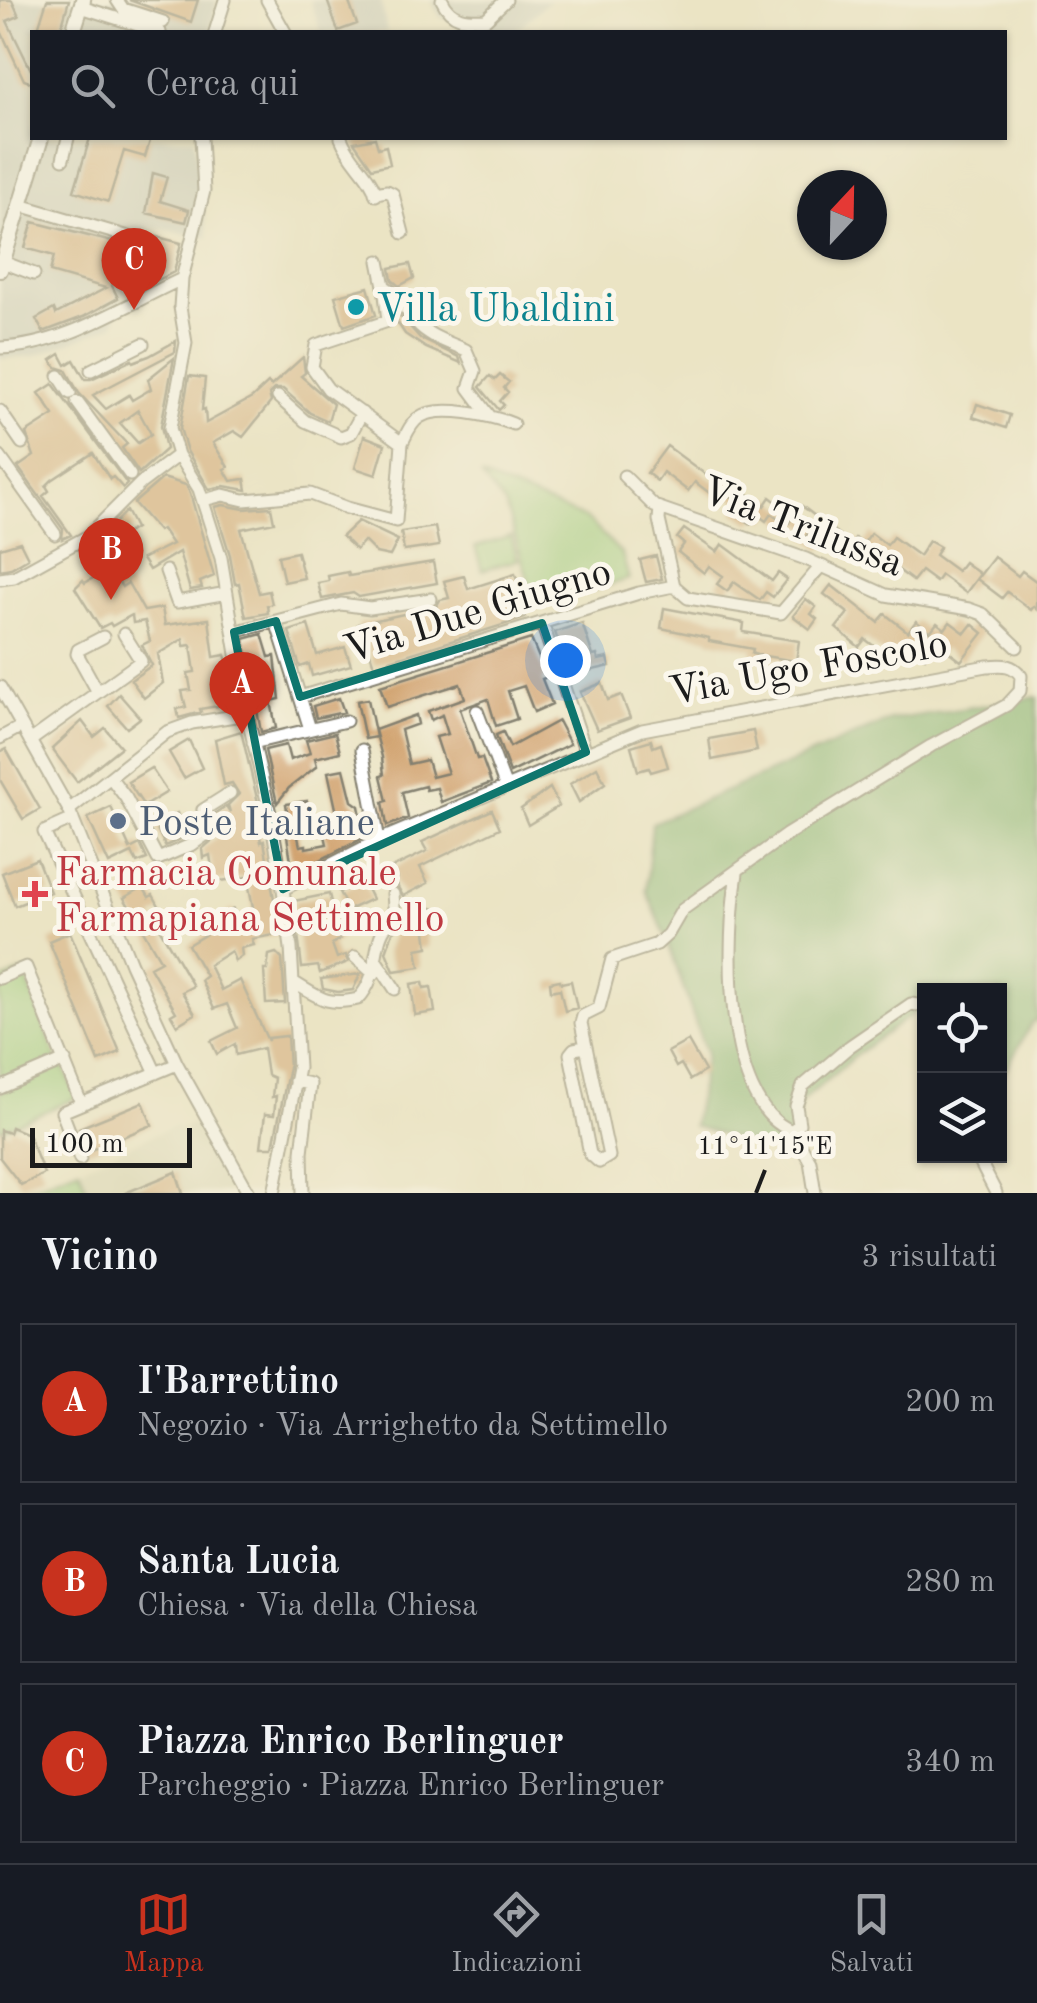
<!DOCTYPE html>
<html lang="it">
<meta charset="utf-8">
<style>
body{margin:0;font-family:"Old Standard TT",serif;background:#242831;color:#f1f3f6}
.controls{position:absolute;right:30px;bottom:30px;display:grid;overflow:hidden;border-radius:0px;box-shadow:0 2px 8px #0004}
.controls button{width:90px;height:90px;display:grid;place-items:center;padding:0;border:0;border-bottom:2px solid #363941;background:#171b24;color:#f1f3f6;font:50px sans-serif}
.compass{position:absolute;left:797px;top:170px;width:90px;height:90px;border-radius:50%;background:#171b24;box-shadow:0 2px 8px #0004;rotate:22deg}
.scale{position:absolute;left:30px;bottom:25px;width:162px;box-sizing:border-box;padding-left:10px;border:5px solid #1c1c1c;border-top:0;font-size:28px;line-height:35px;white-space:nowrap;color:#1c1c1c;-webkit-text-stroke:8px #fbf7ec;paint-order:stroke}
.you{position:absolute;left:565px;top:660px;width:35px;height:35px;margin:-25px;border:8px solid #fff;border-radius:50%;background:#1a73e8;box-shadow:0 0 0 15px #1a73e833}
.badge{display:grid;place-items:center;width:65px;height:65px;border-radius:50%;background:#c8321e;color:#fff;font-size:32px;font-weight:700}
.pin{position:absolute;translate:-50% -82px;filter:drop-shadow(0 2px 5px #0008)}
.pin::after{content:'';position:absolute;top:52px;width:35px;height:30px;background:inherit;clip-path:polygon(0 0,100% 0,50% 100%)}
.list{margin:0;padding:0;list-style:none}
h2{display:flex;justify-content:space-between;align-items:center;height:130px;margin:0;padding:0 40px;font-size:42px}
h2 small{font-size:32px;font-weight:400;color:#9ea1a6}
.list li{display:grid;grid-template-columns:65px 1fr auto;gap:30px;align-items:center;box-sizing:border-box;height:160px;margin:0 20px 20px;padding:0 20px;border:2px solid #363941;border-radius:0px}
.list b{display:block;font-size:38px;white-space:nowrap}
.list p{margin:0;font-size:32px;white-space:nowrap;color:#9ea1a6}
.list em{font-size:32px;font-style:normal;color:#9ea1a6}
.icon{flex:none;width:55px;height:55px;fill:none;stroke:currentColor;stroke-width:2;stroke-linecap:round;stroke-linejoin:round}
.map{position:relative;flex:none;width:1037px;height:1193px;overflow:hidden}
.search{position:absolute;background:#171b24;box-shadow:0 2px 8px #0004;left:30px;right:30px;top:30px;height:110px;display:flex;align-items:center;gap:25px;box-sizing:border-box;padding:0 35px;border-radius:0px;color:#9ea1a6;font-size:38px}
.sheet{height:670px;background:#171b24}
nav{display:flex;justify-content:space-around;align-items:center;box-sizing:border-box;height:140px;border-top:2px solid #363941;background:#171b24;font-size:28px;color:#9ea1a6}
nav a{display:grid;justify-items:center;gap:5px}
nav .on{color:#c8321e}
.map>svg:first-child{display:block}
</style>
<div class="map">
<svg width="1037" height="1193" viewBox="0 0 1037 1193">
<rect width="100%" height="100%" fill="#fbf7ec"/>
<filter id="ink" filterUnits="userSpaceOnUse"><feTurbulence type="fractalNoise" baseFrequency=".01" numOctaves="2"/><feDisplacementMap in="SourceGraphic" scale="20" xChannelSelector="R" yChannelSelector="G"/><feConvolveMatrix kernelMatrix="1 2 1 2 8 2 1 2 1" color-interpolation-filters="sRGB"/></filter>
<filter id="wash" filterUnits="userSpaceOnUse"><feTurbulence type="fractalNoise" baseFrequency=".0048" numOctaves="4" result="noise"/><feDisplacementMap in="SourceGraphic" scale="40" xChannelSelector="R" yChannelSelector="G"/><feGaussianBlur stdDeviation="2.25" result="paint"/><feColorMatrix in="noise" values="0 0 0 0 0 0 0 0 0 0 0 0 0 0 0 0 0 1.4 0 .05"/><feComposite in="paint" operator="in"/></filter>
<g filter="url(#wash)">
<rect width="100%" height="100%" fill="#ebe4c4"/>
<path fill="#d7d5b5" d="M193 1123 230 1193H88L79 1168 176 1125 178 1130Z"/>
<path fill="#c3c6b9" d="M0 0H217L210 32H32V138H194L208 238 148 227 114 325 35 356 0 359Z
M310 0H381L387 32H321Z
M431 0H550L514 32H482L440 17Z"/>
<path fill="#97cc7d" stroke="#5a744c" stroke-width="2.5" d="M481 476 587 519 622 554 629 579 537 607 505 505Z
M511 536 518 560 482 570 475 547Z
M21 972 25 974 57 1059 0 1084V981Z
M63 1065 77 1098 0 1130V1092Z
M79 1168 88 1193H15Z"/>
<path fill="#79b06c" stroke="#4a6644" stroke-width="2.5" d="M1037 697V1021H1033L1000 1080V991H924V1034L918 1010 860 1052 800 1103 794 1149 738 1140 693 1126 706 1054 667 940 646 890 652 823 890 720Z"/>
<g id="blocks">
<path fill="#d0a16d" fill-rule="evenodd" d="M0 0H12L19 16 7 21 32 72V83L24 80 0 29Z
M47 0H69L60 32H37Z
M129 0H198L191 22Z
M327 0H348L357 24 338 31Z
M90 138H151L145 157 124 151 108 202 74 191Z
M375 138 378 148 386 146 390 164 372 168 354 142Z
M153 173 167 177 160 201 189 210 186 222 146 213Z
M33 222 124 245 112 286 118 298 83 317 43 332 36 319 54 309 56 314 106 288 50 272 54 256 25 248Z
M150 235 181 243 174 272 142 288 146 276 139 275Z
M410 264 414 278 399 286 392 280 390 268Z
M368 287 376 315 344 326 335 296Z
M396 312 421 339 459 357 461 363 426 348 405 334 397 322Z
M176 341 175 352 93 395 106 409 129 395 132 400 151 389 148 379 174 358 161 426 166 449 139 473 122 448 127 444 79 393 66 370 56 367 51 360 60 354 66 365 74 360 85 379H91L132 360 133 362 149 356ZM138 410 151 434 138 443 120 423Z
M303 357 305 373 301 376 333 404 328 421 310 413 283 389H274L269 394 271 402 243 437 234 431 213 443 228 467 224 469 231 481 245 479 247 490 224 486 209 489 187 451 180 428 189 376 205 378 202 410 205 409 206 423 252 398 268 383 271 386Z
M500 375 509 382 504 388 508 392 500 401 504 405 499 410 480 387 490 376 495 380Z
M53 384 127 484 123 488 113 477 110 479 93 453 52 480 46 486 49 491 43 496 71 535 62 539 63 529 18 467 34 456 26 433 54 415 39 393Z
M977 404 1010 415 1006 428 973 417Z
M364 436 385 444 376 475 355 468Z
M667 446 717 483 723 475 764 506 770 497 794 515 802 506 851 544 855 538 863 544 871 533 887 545 893 537 919 556 929 541 940 547 935 555 957 571 964 562 980 574 966 593 941 575 936 582 921 571 913 581 880 556 874 563 850 546 844 553 828 541 822 550 805 537 811 530 793 517 787 525 771 514 766 521 758 515 751 524 734 512 741 504 726 493 720 501 695 482 688 491 663 472 657 481 647 473Z
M163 478 186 485 190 493 214 576 200 582 202 588 190 590 179 552 149 570 142 559 172 544 162 529 158 531 134 503Z
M223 505 244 509 271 507 274 522 241 529 259 593 269 591 272 604 267 605 268 613 246 617 239 583 235 584 230 555 215 507Z
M126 511 135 528 105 546 99 539Z
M358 521 398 540 390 556 376 553 364 541 356 550 342 536Z
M435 527 439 546 404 551 401 532Z
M684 529 717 552 722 544 772 581 778 573 787 579 773 597 766 592 760 600 734 582 727 591 717 584 723 576 709 566 704 573 678 552 684 544 677 538Z
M20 542 28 558 11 568 0 570V548Z
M297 552 304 578 284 582 278 556Z
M656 556 662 579 646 582 640 560Z
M994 557 1018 576 1022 571 1037 582V609L1034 606 1031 610 1007 592 1002 598 977 579Z
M433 562 437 583 359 597 353 593 322 599 318 583 329 581 328 576 348 572 349 576Z
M113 573 122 587 128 583 144 611 162 608 165 625 209 619 214 657 225 655 230 671 232 683 227 684 230 704 200 709 201 712 179 718 177 709 186 707 182 691 191 690 188 673 195 672 191 645 184 646 183 639 158 654 163 683 144 698 131 680 152 665 142 645 150 641 145 621 133 623 132 615 112 626 110 623 100 628 75 588 83 580 85 583 98 575 106 578Z
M515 574 520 589 516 590 525 618 374 665 363 632H360L358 624 436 607 440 600 449 598 444 581 464 576 468 589Z
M831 585 878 622 885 614 908 632 916 621 930 632 937 623 945 629 950 622 965 633 972 624 983 633 961 661 944 648 938 655 931 650 925 658 910 646 903 655 896 649 889 658 865 639 859 647 836 628 848 613 824 594Z
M806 599 816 607 811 614 817 619 810 629 793 616Z
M664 608 744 623 743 632 799 641 796 661 752 654 753 649 709 641V638L661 628Z
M582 623 593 656 597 655 598 660 608 658 610 666 580 673 575 649 562 653 555 632Z
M308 625 317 655 345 647 351 665 312 676 309 664 300 667 289 631Z
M262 634 269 657 275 656 280 699 271 701 276 728 261 732 244 639Z
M531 639 547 677 542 679 552 704 534 712 524 686 508 691 517 719 496 726 488 699 460 709 477 759 482 758 491 783 441 802 437 788 426 790 425 786 402 792 408 818 387 826 383 802 387 801 381 776 384 775 382 757 375 730 416 715 418 724 401 730 409 764 427 760 432 777 448 773 436 737 448 734 442 715 431 720 428 711 465 698 460 684 387 707 380 686Z
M602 683 608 700 621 695 630 718 597 730 580 692Z
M119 694 140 718 127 728 108 706Z
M339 698 344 712 316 718 313 706Z
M368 699 376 737 365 739 357 701Z
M82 721 94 737 105 728 121 747 77 782 52 749Z
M558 721 570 744 510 773 496 735 503 732 510 747Z
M241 731 259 807 255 809 261 842 264 841 280 934 252 939 254 945 241 948 242 956 235 961 231 951 209 965 221 990 240 980 268 1041V1038L287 1036 289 1067 273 1147H261L265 1114 274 1115 276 1096 272 1097 274 1078 267 1075 263 1048 236 1055 235 1044 217 1054 211 1041 237 1028 227 1004 214 1009 201 980 206 976 188 945 221 925 217 919 233 909 236 920 255 917 247 877 214 882 210 855 203 858 202 849 221 833 214 814 226 806 230 812 228 805 239 794 232 783 224 785 215 739Z
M753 731 757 751 712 760 709 739Z
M335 733 340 752 315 758 317 766 289 788 277 803 265 750 286 745 290 760 310 753 306 740Z
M189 740 202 768 184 778 169 752Z
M651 740 653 747 661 744 668 767 651 772 649 768 638 771 631 746Z
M6 749 40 809 23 819 0 780V752Z
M597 767 605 783 579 802 570 784Z
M151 768 167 792 144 806 128 782Z
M344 769 352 801 359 806 365 837 312 864 292 867 286 830 296 828 300 846 306 845V848L327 844 324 831 340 827 328 772Z
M550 788 559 806 528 825 521 809Z
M307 801 310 820 289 822 286 804Z
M111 807 130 849 140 844 147 859 137 863 132 853 109 864 88 818Z
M492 810 500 828 420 867 428 883 403 896 394 880 397 878 392 868 427 851 422 842Z
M177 813 187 836 165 846 155 824Z
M37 859 50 892 15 906 2 873Z
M363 881 372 899 348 910 339 892Z
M143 887 149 897 153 895 162 911 153 917 193 986 182 992 195 1014 177 1025 171 1015 176 1012 150 967 161 961 124 898Z
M329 894 340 939 332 944 337 958 346 955 348 962 320 973 318 966 302 968 294 901Z
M425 924 428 947 417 949 420 967 394 971 386 952 393 932 398 928Z
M70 932 120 1052 99 1061 49 941Z
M276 953 282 959 285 1003 266 1004 264 970H267L269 955Z
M360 974 353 990 338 992 323 989 321 979Z
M560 980 561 983 571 981 577 1008 565 1011 560 989 551 991 550 982Z
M423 982 424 988 431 987 435 1012 415 1015 411 984Z
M688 1041 705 1071 690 1080 681 1064 676 1067 668 1052Z
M143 1102 152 1125 88 1151 79 1128Z
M11 1127 28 1134 44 1174 21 1185 0 1158V1130L9 1133Z
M176 1172 183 1193H125Z"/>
</g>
</g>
<g filter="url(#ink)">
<use href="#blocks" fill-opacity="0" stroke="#848070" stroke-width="2.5"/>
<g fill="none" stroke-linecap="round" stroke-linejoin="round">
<g stroke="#848070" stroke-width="15">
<path id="minor" d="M117 0 123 9 163 22
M267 0 285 32
M442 0C451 20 467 20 486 19L506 0
M81 7 160 32
M215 32 225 0
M201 138 204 191 182 279 180 307 186 343 170 428 178 455 199 489 221 558 247 714 271 818 283 889 291 948 298 1068 274 1193
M341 138C350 161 371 175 376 195
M63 159 68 138
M375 193 387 191 393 194 403 233
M20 205 129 237
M379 261 384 286C400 295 403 309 416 322 429 337 448 342 466 350L475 371 469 388 489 415
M3 262 34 274
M0 348C65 346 124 305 182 279
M91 370 143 344
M59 376 70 393
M278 397 305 421 341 437 351 433 362 413
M77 402 130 475
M0 411 22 443
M402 443C406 435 411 422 420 417 440 404 493 416 513 424
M0 457 55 534
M624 476 654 506 806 559 886 595 969 609 983 614 1017 647
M204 500 223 495 244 500 310 494 347 508 396 521 402 443 328 389 312 367 316 345 388 321 384 286
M660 508 659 520 674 586
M87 537 105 569
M166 571 177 602 227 593
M0 579 14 577 88 536 141 483 178 455
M276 621 310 729
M542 623 586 752
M234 632 341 604 370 608 431 599
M0 687 69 810 131 964 177 1064 249 1193
M98 692 77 654 78 650 103 637
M300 697 639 593 674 586 688 598 781 613 821 566
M477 711 505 785
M0 738 22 726
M30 741 141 661 124 634
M253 743 346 721
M362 750 379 840
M111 778 126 798 158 859 193 844 211 831 203 810 230 793
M69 810 167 732 192 723 247 714
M73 819 44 832 156 1073
M737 873C727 937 721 1103 792 1131L799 1124 796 1106 803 1086 850 1046 911 1004 924 1006
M283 889 379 840 642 730 987 666C1002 665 1012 663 1021 676L1020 691 1007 705 931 746 786 835 682 910 668 934 657 944 612 959 599 1008 583 1016 581 1023 609 1156 599 1162 590 1154 570 1054 574 1049 585 1047
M393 894 395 919
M355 957 374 974
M377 962 395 989
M0 978 26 967 81 1103
M293 982C320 998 326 1006 358 999 383 973 369 939 392 919L431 914
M295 1081 310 1084 302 1152 303 1193
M0 1088 65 1060
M792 1131 810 1161 815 1193
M977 1156 996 1193
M80 1159 62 1112 177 1064"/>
</g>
<g stroke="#848070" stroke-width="18">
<path id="major" d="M73 32 83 0
M0 270 41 138"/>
</g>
<use href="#minor" stroke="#fff" stroke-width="11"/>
<use href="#major" stroke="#fff" stroke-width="14"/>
</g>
</g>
<path d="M0 0H1037V1193H0ZM276 621 300 697 542 623 586 752 283 889 234 632Z" fill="#ebe4c4" fill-opacity=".55" fill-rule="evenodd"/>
<path fill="none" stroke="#0f766e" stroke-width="8" stroke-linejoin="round" d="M276 621 300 697 542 623 586 752 283 889 234 632Z"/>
<path fill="none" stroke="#1c1c1c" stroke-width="4" d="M756 1193 765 1170"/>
<circle fill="#0f9aa8" stroke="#fbf7ec" stroke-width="4" cx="356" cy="307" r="10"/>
<circle fill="#5c6f8a" stroke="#fbf7ec" stroke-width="4" cx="118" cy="821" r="10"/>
<path fill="#e0444e" stroke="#fbf7ec" stroke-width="4" d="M30 879h10v10h10v10h-10v10h-10v-10h-10v-10h10z"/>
<g text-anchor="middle" stroke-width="10" stroke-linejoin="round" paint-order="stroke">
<g font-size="40" fill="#0d838f" stroke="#fbf7ec" text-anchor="start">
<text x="376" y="321">Villa Ubaldini</text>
</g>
<g font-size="40" fill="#1c1c1c" stroke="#fbf7ec">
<text transform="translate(803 525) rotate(21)" y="14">Via Trilussa</text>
<text transform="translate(477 609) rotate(-17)" y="14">Via Due Giugno</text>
<text transform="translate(808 666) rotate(-10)" y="14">Via Ugo Foscolo</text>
</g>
<g font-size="40" fill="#4e5e75" stroke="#fbf7ec" text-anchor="start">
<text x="138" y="835">Poste Italiane</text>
</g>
<g font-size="40" fill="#be3a42" stroke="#fbf7ec" text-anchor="start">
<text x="55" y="885">Farmacia Comunale<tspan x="55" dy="46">Farmapiana Settimello</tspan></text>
</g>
</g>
<g font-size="25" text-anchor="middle" fill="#1c1c1c" stroke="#fbf7ec" stroke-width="10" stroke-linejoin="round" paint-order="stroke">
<text x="765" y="1154">11°11'15"E</text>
</g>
</svg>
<div class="controls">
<button><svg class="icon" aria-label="locate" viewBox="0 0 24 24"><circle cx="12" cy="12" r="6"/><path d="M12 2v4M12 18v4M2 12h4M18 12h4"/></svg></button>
<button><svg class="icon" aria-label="layers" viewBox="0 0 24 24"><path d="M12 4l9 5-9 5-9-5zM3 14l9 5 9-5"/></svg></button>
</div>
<svg class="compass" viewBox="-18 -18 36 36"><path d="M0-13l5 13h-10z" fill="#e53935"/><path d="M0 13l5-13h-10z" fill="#9ea1a6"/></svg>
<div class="scale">100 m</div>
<div class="you"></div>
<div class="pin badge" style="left:242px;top:734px">A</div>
<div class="pin badge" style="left:111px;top:600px">B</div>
<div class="pin badge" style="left:134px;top:310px">C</div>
<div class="search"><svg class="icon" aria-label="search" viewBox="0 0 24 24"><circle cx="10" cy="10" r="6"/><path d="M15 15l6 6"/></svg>Cerca qui</div>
</div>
<section class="sheet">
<h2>Vicino<small>3 risultati</small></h2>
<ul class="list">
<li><span class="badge">A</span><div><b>I'Barrettino</b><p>Negozio · Via Arrighetto da Settimello</p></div><em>200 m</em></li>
<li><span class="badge">B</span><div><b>Santa Lucia</b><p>Chiesa · Via della Chiesa</p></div><em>280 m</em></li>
<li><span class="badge">C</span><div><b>Piazza Enrico Berlinguer</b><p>Parcheggio · Piazza Enrico Berlinguer</p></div><em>340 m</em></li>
</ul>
</section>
<nav>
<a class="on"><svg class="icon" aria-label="map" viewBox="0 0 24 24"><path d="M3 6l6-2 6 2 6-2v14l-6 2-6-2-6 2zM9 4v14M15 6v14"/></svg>Mappa</a>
<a><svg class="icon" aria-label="directions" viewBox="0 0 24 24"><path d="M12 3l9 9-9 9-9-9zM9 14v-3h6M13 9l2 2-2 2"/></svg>Indicazioni</a>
<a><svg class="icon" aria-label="saved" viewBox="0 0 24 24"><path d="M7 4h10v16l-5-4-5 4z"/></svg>Salvati</a>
</nav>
